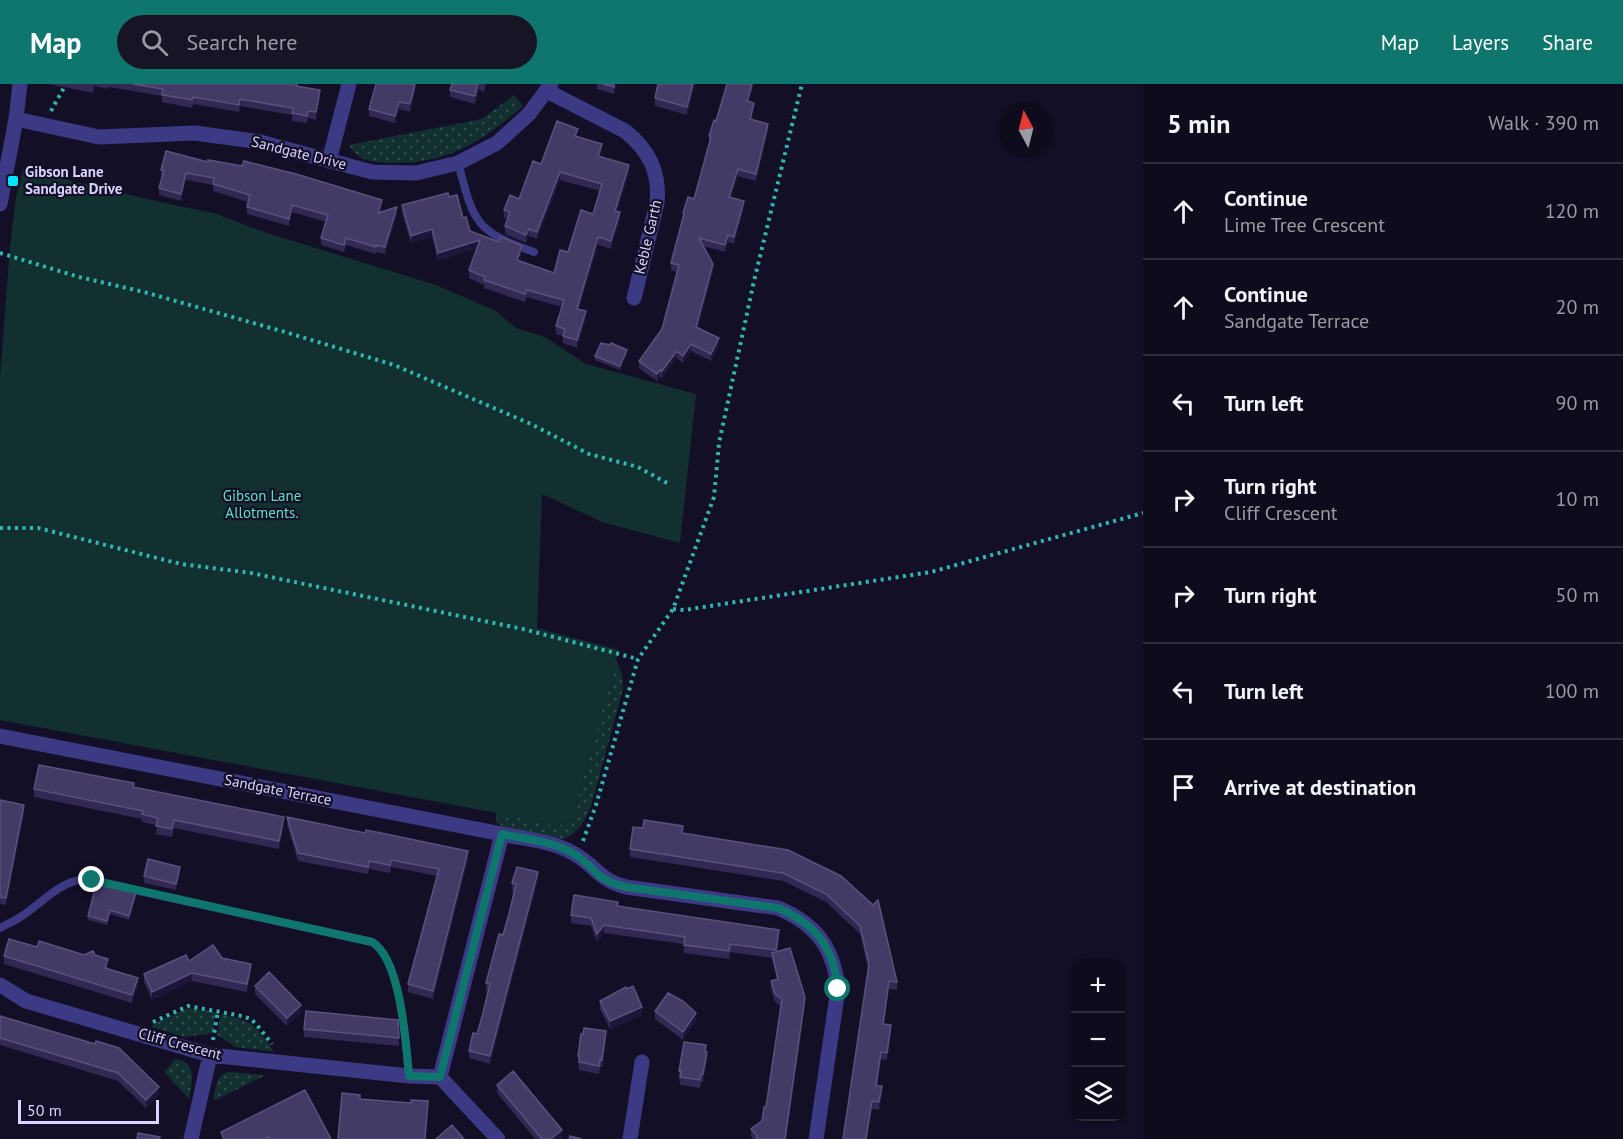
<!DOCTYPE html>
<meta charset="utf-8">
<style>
body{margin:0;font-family:"PT Sans",sans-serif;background:#171425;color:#f1f3f6}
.controls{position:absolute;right:18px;bottom:18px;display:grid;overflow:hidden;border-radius:12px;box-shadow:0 2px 4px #0004}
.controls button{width:54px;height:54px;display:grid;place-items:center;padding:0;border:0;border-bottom:2px solid #2e2b3b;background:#0e0b1c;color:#f1f3f6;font:30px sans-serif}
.compass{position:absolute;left:999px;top:18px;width:54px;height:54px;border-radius:50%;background:#0e0b1c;box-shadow:0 2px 4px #0004;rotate:353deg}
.scale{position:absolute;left:18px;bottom:15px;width:141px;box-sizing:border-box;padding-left:6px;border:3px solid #d9d4ff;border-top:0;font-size:16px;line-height:21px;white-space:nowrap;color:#d9d4ff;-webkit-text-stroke:4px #130f26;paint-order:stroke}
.stop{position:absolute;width:18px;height:18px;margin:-14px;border:4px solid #0f766e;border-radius:50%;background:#fff}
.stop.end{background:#0f766e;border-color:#fff;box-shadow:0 2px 6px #0008}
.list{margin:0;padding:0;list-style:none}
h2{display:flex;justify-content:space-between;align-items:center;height:78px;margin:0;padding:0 24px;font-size:26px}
h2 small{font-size:20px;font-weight:400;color:#9b9ba3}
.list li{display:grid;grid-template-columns:39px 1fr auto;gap:18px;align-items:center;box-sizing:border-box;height:96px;padding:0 24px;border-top:2px solid #2e2b3b}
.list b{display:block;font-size:22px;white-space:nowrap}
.list p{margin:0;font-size:20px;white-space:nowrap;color:#9b9ba3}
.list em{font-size:20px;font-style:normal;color:#9b9ba3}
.icon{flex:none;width:33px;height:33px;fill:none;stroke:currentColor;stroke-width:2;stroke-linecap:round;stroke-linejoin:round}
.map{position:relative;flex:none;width:1143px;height:1055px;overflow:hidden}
header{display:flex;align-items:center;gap:36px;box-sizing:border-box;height:84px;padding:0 30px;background:#0f766e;color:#fff}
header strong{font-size:28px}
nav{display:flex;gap:33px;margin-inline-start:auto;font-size:21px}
.search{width:420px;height:54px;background:#171425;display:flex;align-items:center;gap:15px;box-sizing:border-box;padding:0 21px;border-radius:33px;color:#9b9ba3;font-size:22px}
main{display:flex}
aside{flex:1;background:#0e0b1c}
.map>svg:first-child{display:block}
</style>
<header>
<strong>Map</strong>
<div class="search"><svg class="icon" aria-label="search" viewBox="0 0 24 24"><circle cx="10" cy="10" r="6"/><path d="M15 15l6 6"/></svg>Search here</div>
<nav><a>Map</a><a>Layers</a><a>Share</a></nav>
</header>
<main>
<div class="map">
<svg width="1143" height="1055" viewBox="0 0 1143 1055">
<defs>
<pattern id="grass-dots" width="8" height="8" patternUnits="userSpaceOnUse" patternTransform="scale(1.5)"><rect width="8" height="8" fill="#12302f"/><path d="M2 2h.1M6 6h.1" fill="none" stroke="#344d4e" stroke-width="1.8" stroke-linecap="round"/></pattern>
</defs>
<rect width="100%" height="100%" fill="#130f26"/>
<path fill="url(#grass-dots)" d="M514 11 523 22C482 58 446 81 389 79 372 78 358 77 349 61L482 35Z
M616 576 622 590 623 605 592 719C586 735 580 748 564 755L505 744 496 738V729L539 737 555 743 572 736Z
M188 924 216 928 213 949 184 953 152 943 153 940Z
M221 930C254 937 255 940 274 968L236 963 217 951Z
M176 975C198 979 192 998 189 1015L164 988Z
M228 988 264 991V992L215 1016 213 1015C216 1003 216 992 228 988Z"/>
<path fill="#12302f" d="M23 85 160 118 214 129 264 148 436 201 496 227 516 244 545 253 586 280 696 310 680 459 602 438 542 410 537 544 619 566 572 736 555 743 539 737 0 636V294L10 162 16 113Z"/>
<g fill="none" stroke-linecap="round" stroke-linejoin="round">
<path stroke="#2fb8b0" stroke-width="4" stroke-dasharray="3 4.5" stroke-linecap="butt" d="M51 27 66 0
M0 169 79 193 144 208 285 248 394 281 531 340 589 370 638 383 667 399
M0 444H38L181 480 251 489 523 545 638 575
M673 525 684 526 931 488 1143 429
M583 757 596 721 638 575 673 525 714 413 719 359 754 197 802 0
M153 938 188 922 242 932 251 935 257 941 272 960
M213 956 218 927"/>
<path stroke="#3d3a85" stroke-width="8" d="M458 79C474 138 474 147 534 168
M0 844C7 840 15 837 22 832 42 819 59 798 84 795L372 858C401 875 406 960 409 992"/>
<path stroke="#3d3a85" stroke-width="15" d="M547 7 625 47C649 66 660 88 657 119L634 214
M16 35 99 53 195 49 260 58 372 88 416 89 458 79 497 59 529 30 551 0
M329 77 349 0
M0 120 16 35 20 0
M0 652 502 750C524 755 551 757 571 768 595 780 598 796 626 803L778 824C816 840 834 864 838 905L816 1055
M0 901 26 917 210 971 409 992 440 993
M440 993 502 750
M440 993 498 1055
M191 1055 210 971
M630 1055 642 978"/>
</g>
<path fill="#312854" d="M49 0H298L297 2 320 13 316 36 308 34 307 39 292 37V31L240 22 239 28 193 20 192 24 162 18V12L109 3V5L94 2 93 9Z
M452 0H486L484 8 479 6 475 20 450 13V6Z
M597 0H617L614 10 597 5Z
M695 0 687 31 655 22V14Z
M415 8 410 28 399 25 395 39 369 32V25Z
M752 8 749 18 754 26 752 35 768 47 756 97 738 92 731 113 744 124 734 160 728 158 725 168 703 162 713 187 698 243 719 261 711 277 691 267 683 279 677 274 662 294 660 293 657 297 639 284V277L662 245 677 188 671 186V179L683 135V129L694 115 709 60V52L716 37Z
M578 53 602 67 600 73 629 89 617 128 620 136 611 165 598 161 579 225 586 235 577 264 563 259V252L556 250V242L562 223 527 213 525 218 484 204V201L469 194V186L477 164 438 177 432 153 411 159 402 129V121L449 113 463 134 470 147 522 170 520 177 554 189 593 130 600 107 560 96 537 155 529 152 526 159 505 150V142L508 135 504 134V126L519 115 541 80Z
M166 67 382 123 381 128 397 130 385 170 376 168V170L346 161 344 168 321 161V154L326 138 292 128 289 142 247 130V123L248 118 213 107V101L186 96 181 117 159 111V104L162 93H161V86Z
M627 270 620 286 595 276V272Z
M134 703 284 741 279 765 174 744 172 753 156 750 157 741 142 738V735L34 713V705Z
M0 716 24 729 6 821 0 820Z
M287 733 468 775 433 915 408 908V900L437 792 391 783 390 789 369 785 368 790 298 777 287 741Z
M643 744 683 750 841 792 897 898V906L889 905 884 940 891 949 887 976 881 975 877 1002 882 1010 879 1026 872 1025 868 884 860 850 826 818 783 797 630 773V765Z
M180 789 176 806 144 799V792Z
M538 796 490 980 469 974V967L477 950 488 907H486V899L503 851 514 808 512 807V799Z
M136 812 129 836 110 830 107 841 88 836V832Z
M618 823 779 854 777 868 805 921 786 1055H753L751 1052V1045L762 1037 766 1023 781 922 775 918 771 905V897L777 896 772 874 730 868 729 875 684 869V860L604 849 597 858 591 842 571 839V831Z
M37 863 84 871H95L108 883V885L138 902 132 919 4 880V872Z
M222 874 251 888 247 908 192 897 152 916 144 898V890L189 877Z
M255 902 301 929 287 942 255 910Z
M600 917 642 931 610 945 600 925Z
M655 927 696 937 683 956 655 935Z
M0 932 95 960 159 1011 146 1024 118 997 0 961Z
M398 936 399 962 304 953V945Z
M606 955 602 983H600L599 990 579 986 578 972Z
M706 968 707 976 703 998H701L700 1004 680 1001 679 987Z
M497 1001 562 1054 561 1055H535L497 1009Z"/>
<path fill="#1d163a" d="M479 0V6L475 20V12Z
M614 0H617L614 10Z
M693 0H695L687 31V23Z
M415 1V8L410 28V20Z
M752 1V8L747 24V17Z
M320 6V13L316 36V28Z
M399 18V25L395 39V32Z
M754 19V26L750 42V35Z
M768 40V47L756 97V90Z
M602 60V67L598 80V72Z
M629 81V89L615 135V127Z
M738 85V92L729 120V113Z
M560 88V96L537 155V148Z
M186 89V96L181 117V110Z
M382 116V123L378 136V129Z
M744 117V124L734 160V153Z
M292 121V128L289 142V135Z
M397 123V130L385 170V163Z
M620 128V136L611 165V157Z
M432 145V153L411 159V152Z
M529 145V152L526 159V151Z
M728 151V158L725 168V161Z
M598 153V161L577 232V225Z
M480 156V163L438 177V169Z
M522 162V170L517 183V176Z
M713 180V187L696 250V243Z
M586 227V235L577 264V256Z
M719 254V261L711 277V270Z
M691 260V267L683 279V272Z
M627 266V270L620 286V282Z
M677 267V274L662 294V287Z
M660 286V293L657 297V290Z
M24 721V729L6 821V814Z
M284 733V741L279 765V757Z
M468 767V775L433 915V907Z
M180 783V789L176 806V800Z
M538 788V796L490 980V972Z
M136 808V812L129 836V832Z
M604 841V849L597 858V850Z
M251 880V888L247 908V900Z
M192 889V897L152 916V908Z
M138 894V902L132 919V911Z
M889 897V905L883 948V940Z
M805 913V921L786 1055H785Z
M301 921V929L287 942V934Z
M642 923V931L610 945V937Z
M696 929V937L683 956V948Z
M891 941V949L887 976V969Z
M606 947V955L602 983V976Z
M707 968V976L703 998V990Z
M881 968V975L876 1009V1002Z
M882 1002V1010L879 1026V1018Z
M159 1003V1011L146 1024V1016Z
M872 1017V1025L867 1055H866Z
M562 1046V1054L561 1055H551Z"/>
<path fill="#433a66" stroke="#5a527e" stroke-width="1.5" d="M133 0H297L296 2 320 6 316 28 308 27 307 32 292 29 293 24 240 15 239 21 193 13 192 16 162 11 163 5Z
M376 0H410L415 1 410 20 399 18 395 32 369 25Z
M452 0H478L475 12 450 6Z
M603 0H614V3Z
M658 0H693L687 23 655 14Z
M727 0H747L752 1 747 17 754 19 750 35 768 40 756 90 738 85 729 113 744 117 734 153 728 151 725 161 699 154 713 180 696 243 719 254 711 270 691 260 683 272 677 267 662 287 660 286 657 290 639 277 662 245 679 181 671 179 684 130 683 129 688 113 694 115 711 53 709 52 714 36 716 37Z
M557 37 578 45 575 52 602 60 598 72 629 81 615 127 620 128 611 157 598 153 577 225 586 227 577 256 563 252 565 245 556 242 564 216 527 206 525 210 484 196 485 193 469 186 480 156 438 169 432 145 411 152 402 121 448 109 449 113 457 111 463 134 466 133 470 147 499 158 501 153 522 162 517 176 554 189 560 166 568 168 581 126 593 130 602 100 560 88 537 148 529 145 526 151 505 142 510 128 504 126 510 111 519 115 533 77 541 80Z
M166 67 208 78V76L242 82 244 77 296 90 382 116 378 129 397 123 385 163 376 161V163L346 154 344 161 321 154 328 131 292 121 289 135 247 123 250 111 213 100 214 94 186 89 181 110 159 104 164 86H161Z
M601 259 610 261 611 259 627 266 620 282 595 272Z
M39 681 134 699 133 703 284 733 279 757 174 736 172 745 156 742 158 734 142 730 143 727 34 705Z
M0 716 24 721 6 814 0 813Z
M287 733 365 749 366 746 381 749 468 767 433 907 408 900 439 785 391 776 390 781 369 777 368 783 298 769Z
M644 736 683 742 682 749 788 766 841 792 873 821 878 816 897 898 889 897 883 940 891 941 887 969 881 968 876 1002H882L879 1018 872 1017 866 1055H843L869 880 860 842 826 810 783 789 630 765 633 743 643 744Z
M148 775 180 783 176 800 144 792Z
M517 783 538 788 490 972 469 967 473 949 477 950 482 933 490 900 486 899 499 850 503 851 510 826 516 800 512 799Z
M96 801 136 808 129 832 110 826 107 837 88 832Z
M574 811 618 818 617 822 779 846 776 866 730 860 729 867 684 861 685 853 604 841 597 850 591 834 571 831Z
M9 855 37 863 39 857 84 871 93 867 95 871 108 875 105 884 138 894 132 911 4 872Z
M213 861 222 874 251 880 247 900 192 889 152 908 144 890 186 871 189 877Z
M790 864 805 913 785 1055H756L757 1052 751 1045 762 1037 764 1023H766L782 915 775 910 771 897 778 895 772 869Z
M269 888 301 921 287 934 255 902Z
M633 902 642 923 610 937 600 917 626 903 627 905Z
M668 909 683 917 696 929 683 948 655 927Z
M306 927 398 936 399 954 304 945Z
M0 932 95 960 96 957 119 964 159 1003 146 1016 118 989 0 954Z
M584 944 606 947 602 976 600 975 599 982 579 978V972H578L581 950H583Z
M684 958 706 961 705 968H707L703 990H701L700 996 680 993 681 987H679Z
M513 987 562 1046 551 1055H542L497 1001Z
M305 1006 331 1055H269L268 1053 264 1055H224L221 1048Z
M342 1009 360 1011V1015L385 1017 411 1019V1016L428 1017 425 1055H338Z
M452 1041 464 1055H436Z
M138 1049 160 1053 159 1055H137Z
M570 1052 582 1055H569Z"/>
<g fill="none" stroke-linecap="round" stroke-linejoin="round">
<path stroke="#0f766e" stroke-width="8" d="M92 796 372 858C401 875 406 960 409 992L440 993 502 750C524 755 551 757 571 768 583 774 590 783 600 792 608 798 617 801 626 803L778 824C816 840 834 864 838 905"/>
</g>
<rect fill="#00e5ff" stroke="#130f26" stroke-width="2" x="7" y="91" width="12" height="12" rx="3"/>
<g text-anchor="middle" stroke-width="4.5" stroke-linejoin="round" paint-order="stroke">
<g font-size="15" fill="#d9d4ff" stroke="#130f26">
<text transform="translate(299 69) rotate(14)" y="5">Sandgate Drive</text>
<text transform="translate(648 153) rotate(-77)" y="5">Keble Garth</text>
<text transform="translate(278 706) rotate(11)" y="5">Sandgate Terrace</text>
<text transform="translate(180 960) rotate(15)" y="5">Cliff Crescent</text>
</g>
<g font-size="15" font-weight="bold" fill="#d9d4ff" stroke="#130f26" text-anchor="start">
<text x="25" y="93">Gibson Lane<tspan x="25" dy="17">Sandgate Drive</tspan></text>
</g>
<g font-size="15" fill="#5fe0c0" stroke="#130f26">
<text x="262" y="417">Gibson Lane<tspan x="262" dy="17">Allotments.</tspan></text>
</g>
</g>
</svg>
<div class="controls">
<button>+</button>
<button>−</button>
<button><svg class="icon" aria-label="layers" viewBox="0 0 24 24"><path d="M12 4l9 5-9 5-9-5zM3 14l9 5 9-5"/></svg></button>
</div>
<svg class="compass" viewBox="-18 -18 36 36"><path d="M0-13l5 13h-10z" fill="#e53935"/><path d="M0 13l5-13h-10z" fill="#9b9ba3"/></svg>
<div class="scale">50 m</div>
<div class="stop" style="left:838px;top:905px"></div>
<div class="stop end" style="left:92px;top:796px"></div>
</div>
<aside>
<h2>5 min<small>Walk · 390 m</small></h2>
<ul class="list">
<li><svg class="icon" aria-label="ahead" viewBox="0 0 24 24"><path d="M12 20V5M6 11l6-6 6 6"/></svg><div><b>Continue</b><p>Lime Tree Crescent</p></div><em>120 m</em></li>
<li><svg class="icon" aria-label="ahead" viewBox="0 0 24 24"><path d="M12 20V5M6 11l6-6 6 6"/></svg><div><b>Continue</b><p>Sandgate Terrace</p></div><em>20 m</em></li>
<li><svg class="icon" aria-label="left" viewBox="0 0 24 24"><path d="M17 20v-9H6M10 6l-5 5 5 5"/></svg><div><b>Turn left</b></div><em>90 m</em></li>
<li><svg class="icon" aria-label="right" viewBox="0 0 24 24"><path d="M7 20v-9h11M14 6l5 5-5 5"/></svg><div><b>Turn right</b><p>Cliff Crescent</p></div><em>10 m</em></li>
<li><svg class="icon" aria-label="right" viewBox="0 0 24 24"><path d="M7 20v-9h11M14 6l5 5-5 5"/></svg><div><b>Turn right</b></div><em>50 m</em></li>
<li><svg class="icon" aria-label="left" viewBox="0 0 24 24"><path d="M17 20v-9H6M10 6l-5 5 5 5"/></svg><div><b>Turn left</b></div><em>100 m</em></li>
<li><svg class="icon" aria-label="arrive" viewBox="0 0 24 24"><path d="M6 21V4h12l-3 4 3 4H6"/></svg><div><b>Arrive at destination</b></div></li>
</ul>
</aside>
</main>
